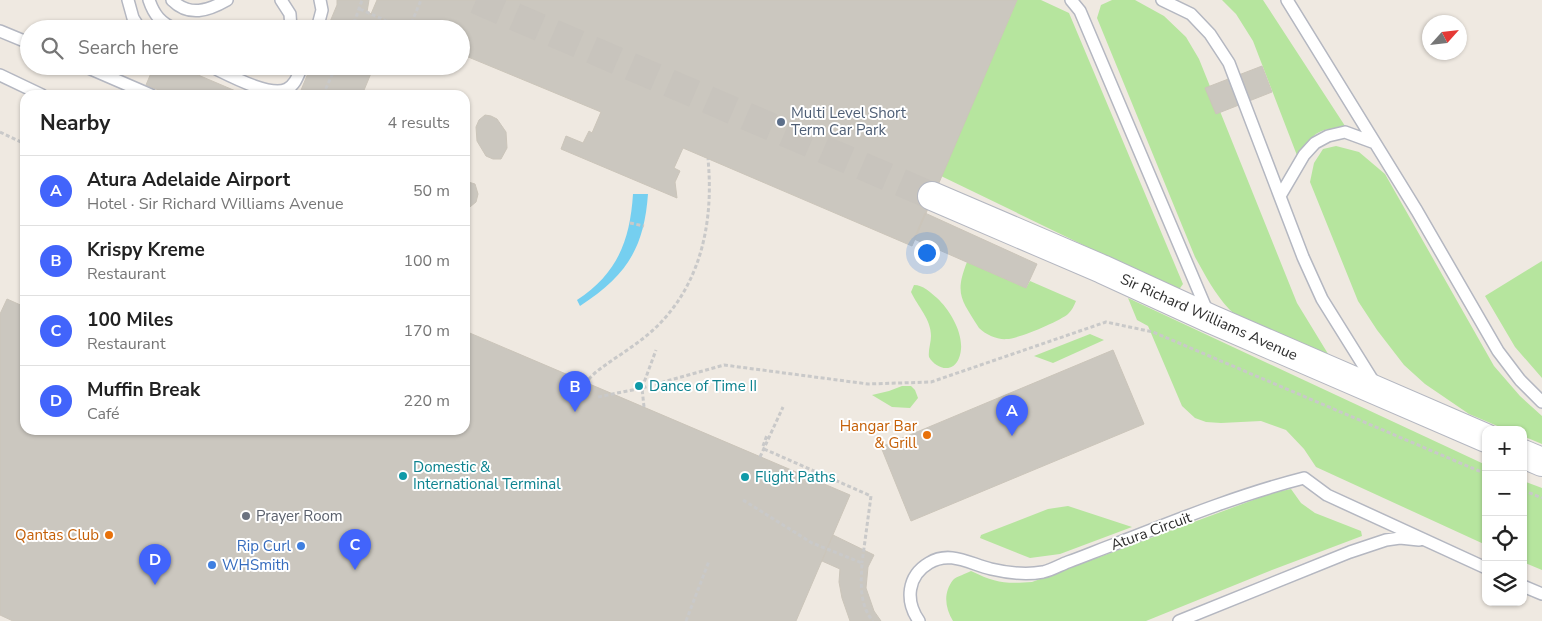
<!DOCTYPE html>
<meta charset="utf-8">
<style>
body{margin:0;font-family:"Nunito Sans",sans-serif;background:#f6f6f6;color:#222}
.controls{position:absolute;right:15px;bottom:15px;display:grid;overflow:hidden;border-radius:10px;box-shadow:0 1px 4px #0004}
.controls button{width:45px;height:45px;display:grid;place-items:center;padding:0;border:0;border-bottom:1px solid #e0e0e0;background:#fff;color:#222;font:25px sans-serif}
.compass{position:absolute;left:1422px;top:15px;width:45px;height:45px;border-radius:50%;background:#fff;box-shadow:0 1px 4px #0004;rotate:63deg}
.you{position:absolute;left:926px;top:252px;width:18px;height:18px;margin:-12px;border:4px solid #fff;border-radius:50%;background:#1a73e8;box-shadow:0 0 0 8px #1a73e833}
.badge{display:grid;place-items:center;width:32px;height:32px;border-radius:50%;background:#4264fb;color:#fff;font-size:16px;font-weight:700}
.pin{position:absolute;translate:-50% -41px;filter:drop-shadow(0 1px 2px #0008)}
.pin::after{content:'';position:absolute;top:26px;width:18px;height:15px;background:inherit;clip-path:polygon(0 0,100% 0,50% 100%)}
.list{margin:0;padding:0;list-style:none}
h2{display:flex;justify-content:space-between;align-items:center;height:65px;margin:0;padding:0 20px;font-size:21px}
h2 small{font-size:16px;font-weight:400;color:#767676}
.list li{display:grid;grid-template-columns:32px 1fr auto;gap:15px;align-items:center;box-sizing:border-box;height:70px;padding:0 20px;border-top:1px solid #e0e0e0}
.list b{display:block;font-size:19px;white-space:nowrap}
.list p{margin:0;font-size:16px;white-space:nowrap;color:#767676}
.list em{font-size:16px;font-style:normal;color:#767676}
.icon{flex:none;width:28px;height:28px;fill:none;stroke:currentColor;stroke-width:2;stroke-linecap:round;stroke-linejoin:round}
.map{position:relative;flex:none;width:1542px;height:621px;overflow:hidden}
.search{position:absolute;background:#fff;box-shadow:0 1px 4px #0004;left:20px;top:20px;width:450px;height:55px;display:flex;align-items:center;gap:12px;box-sizing:border-box;padding:0 18px;border-radius:28px;color:#767676;font-size:19px}
.panel{position:absolute;background:#fff;box-shadow:0 1px 4px #0004;left:20px;top:90px;width:450px;height:345px;border-radius:15px}
.map>svg:first-child{display:block}
</style>
<div class="map">
<svg width="1542" height="621" viewBox="0 0 1542 621">
<rect width="100%" height="100%" fill="#efe9e1"/>
<path fill="#b6e59e" d="M1017 0H1041L1069 13 1183 284 1178 291 941 176Z
M1112 0H1135L1164 16 1186 37 1199 59 1297 303 1333 362C1303 349 1251 331 1229 309 1215 294 1205 275 1195 257L1097 18 1101 5Z
M1222 0H1263L1347 129C1318 126 1312 134 1298 158L1253 41 1236 14Z
M1336 146 1359 152 1385 174 1494 366 1520 396 1542 416V444L1523 436V430H1507L1469 414 1425 384 1404 365 1377 330 1358 301 1310 182 1314 163 1323 149Z
M1542 261V378L1515 347 1485 296Z
M967 262 1026 288 1030 281 1076 301C1074 306 1072 310 1068 314 1060 321 1018 339 1007 339 998 340 986 335 979 328 962 300 954 295 967 262Z
M914 285C923 285 930 292 937 298 951 311 967 338 959 358 953 374 936 369 929 357 928 350 931 343 931 336 931 319 918 307 911 292Z
M1128 298 1486 465V545L1316 467 1304 449 1286 430 1261 421 1221 423 1206 422 1195 418 1182 406 1148 326 1137 320Z
M1090 334 1104 340 1053 363 1034 356Z
M902 386H911L915 390 918 398 910 408 892 407 872 395 889 391Z
M1523 481 1542 488V570L1523 562Z
M1291 489 1301 503 1315 513 1361 531 1362 536 1272 570 1146 621H953C945 608 943 593 953 580 957 576 966 574 971 571 996 583 1005 584 1032 582L1272 493Z
M1068 506 1132 527 1060 554 1030 558 980 538 981 535 1048 509Z"/>
<path fill="#75cff0" d="M633 194H648C644 249 626 276 580 306L577 300C617 274 630 241 633 194Z"/>
<path fill="#cbc7bf" stroke="#cbc5ba" d="M337 0H369L367 12 393 24 390 29H327L337 5Z
M377 0H1017L912 246 683 148 674 168 680 171 675 182 677 198 561 149 566 136 583 143 589 131 592 133 601 112 461 54V29H403L371 14Z
M154 66H177L245 95H171L146 85Z
M311 66H374L362 95H299Z
M1262 66 1272 92 1216 114 1205 88Z
M485 115 491 116 497 119 506 132 507 148 501 159H493L486 156 477 141 476 127 479 120Z
M465 181 475 184 478 194 476 202 465 211Z
M925 213 1037 264 1026 288 914 239Z
M7 299 25 307V430H465V331L850 495 796 621H13L0 615V314Z
M1113 350 1144 424 911 521 881 447Z
M833 535 874 555 868 567 866 588 874 611 881 621H850L842 598 839 582 840 569 822 561Z"/>
<g fill="none" stroke-linecap="round" stroke-linejoin="round">
<path stroke="#c8c4bd" stroke-width="28" stroke-dasharray="28 14" stroke-linecap="butt" d="M476 0 932 196"/>
<g stroke="#b4b7c1" stroke-width="14">
<path id="lane" d="M128 0 133 18 140 29
M149 0C154 15 161 23 175 29
M172 0C189 17 208 11 227 0
M281 0 290 14 291 29
M1071 0 1080 11 1208 313
M1162 0 1191 14 1210 34 1229 63 1303 257 1322 299 1375 384
M1287 0 1417 211 1498 351 1520 380 1542 402
M317 29 322 10 320 0
M0 31 29 43
M84 66 151 95
M210 66C227 74 270 98 287 89 296 84 298 75 302 66
M0 75 42 95
M1280 196 1304 155 1315 143 1328 136 1345 132 1375 143
M1523 586 1542 594
M919 621C905 601 907 576 929 563 950 550 970 564 991 569 1008 573 1026 575 1043 572 1052 570 1060 565 1068 562 1085 556 1101 549 1118 543 1179 519 1241 494 1304 478L1327 495 1486 568
M1179 621 1350 552 1386 540 1400 538 1419 540"/>
</g>
<g stroke="#b4b7c1" stroke-width="30">
<path id="secondary" d="M932 196 1102 269 1211 319 1486 438
M1523 454 1542 462"/>
</g>
<path stroke="#c9c9c9" stroke-width="3" stroke-dasharray="4 2.5" stroke-linecap="butt" d="M360 9 393 24
M352 29 362 0
M409 29 421 0
M323 95 336 66
M0 132 25 144
M630 223 644 226
M580 389C585 384 590 377 596 372 614 358 634 347 652 331 701 287 714 222 708 159
M598 397 642 388 724 365 868 384 931 382 1106 322 1153 332 1486 474
M644 407 642 388 656 350
M763 446 767 435
M764 449 871 496 862 563
M760 457 783 407
M1523 490 1542 498
M743 500 812 543 862 563C861 583 859 605 873 621
M686 621 709 561"/>
<use href="#lane" stroke="#fff" stroke-width="11"/>
<use href="#secondary" stroke="#fff" stroke-width="28"/>
</g>
<circle fill="#5c6f8a" stroke="#fff" stroke-width="2" cx="781" cy="122" r="5"/>
<g fill="#0f9aa8" stroke="#fff" stroke-width="2">
<circle cx="639" cy="386" r="5"/>
<circle cx="403" cy="476" r="5"/>
<circle cx="745" cy="477" r="5"/>
</g>
<g fill="#e8710a" stroke="#fff" stroke-width="2">
<circle cx="927" cy="435" r="5"/>
<circle cx="109" cy="535" r="5"/>
</g>
<circle fill="#6b7280" stroke="#fff" stroke-width="2" cx="246" cy="516" r="5"/>
<g fill="#3f7fe0" stroke="#fff" stroke-width="2">
<circle cx="301" cy="546" r="5"/>
<circle cx="212" cy="565" r="5"/>
</g>
<g text-anchor="middle" stroke-width="4" stroke-linejoin="round" paint-order="stroke">
<g font-size="15" fill="#4e5e75" stroke="#fff" text-anchor="start">
<text x="791" y="118">Multi Level Short<tspan x="791" dy="17">Term Car Park</tspan></text>
</g>
<g font-size="15" fill="#2e2e2e" stroke="#fff">
<text transform="translate(1209 317) rotate(24)" y="5">Sir Richard Williams Avenue</text>
<text transform="translate(1151 531) rotate(-20)" y="5">Atura Circuit</text>
</g>
<g font-size="15" fill="#0d838f" stroke="#fff" text-anchor="start">
<text x="649" y="391">Dance of Time II</text>
<text x="413" y="472">Domestic &amp;<tspan x="413" dy="17">International Terminal</tspan></text>
<text x="755" y="482">Flight Paths</text>
</g>
<g font-size="15" fill="#c56008" stroke="#fff" text-anchor="end">
<text x="917" y="431">Hangar Bar<tspan x="917" dy="17">&amp; Grill</tspan></text>
<text x="99" y="540">Qantas Club</text>
</g>
<g font-size="15" fill="#5b616d" stroke="#fff" text-anchor="start">
<text x="256" y="521">Prayer Room</text>
</g>
<g font-size="15" fill="#366cbe" stroke="#fff" text-anchor="end">
<text x="291" y="551">Rip Curl</text>
<text x="222" y="570" text-anchor="start">WHSmith</text>
</g>
</g>
</svg>
<div class="controls">
<button>+</button>
<button>−</button>
<button><svg class="icon" aria-label="locate" viewBox="0 0 24 24"><circle cx="12" cy="12" r="6"/><path d="M12 2v4M12 18v4M2 12h4M18 12h4"/></svg></button>
<button><svg class="icon" aria-label="layers" viewBox="0 0 24 24"><path d="M12 4l9 5-9 5-9-5zM3 14l9 5 9-5"/></svg></button>
</div>
<svg class="compass" viewBox="-18 -18 36 36"><path d="M0-13l5 13h-10z" fill="#e53935"/><path d="M0 13l5-13h-10z" fill="#767676"/></svg>
<div class="you"></div>
<div class="pin badge" style="left:1012px;top:436px">A</div>
<div class="pin badge" style="left:575px;top:412px">B</div>
<div class="pin badge" style="left:355px;top:570px">C</div>
<div class="pin badge" style="left:155px;top:585px">D</div>
<div class="search"><svg class="icon" aria-label="search" viewBox="0 0 24 24"><circle cx="10" cy="10" r="6"/><path d="M15 15l6 6"/></svg>Search here</div>
<section class="panel">
<h2>Nearby<small>4 results</small></h2>
<ul class="list">
<li><span class="badge">A</span><div><b>Atura Adelaide Airport</b><p>Hotel · Sir Richard Williams Avenue</p></div><em>50 m</em></li>
<li><span class="badge">B</span><div><b>Krispy Kreme</b><p>Restaurant</p></div><em>100 m</em></li>
<li><span class="badge">C</span><div><b>100 Miles</b><p>Restaurant</p></div><em>170 m</em></li>
<li><span class="badge">D</span><div><b>Muffin Break</b><p>Café</p></div><em>220 m</em></li>
</ul>
</section>
</div>
